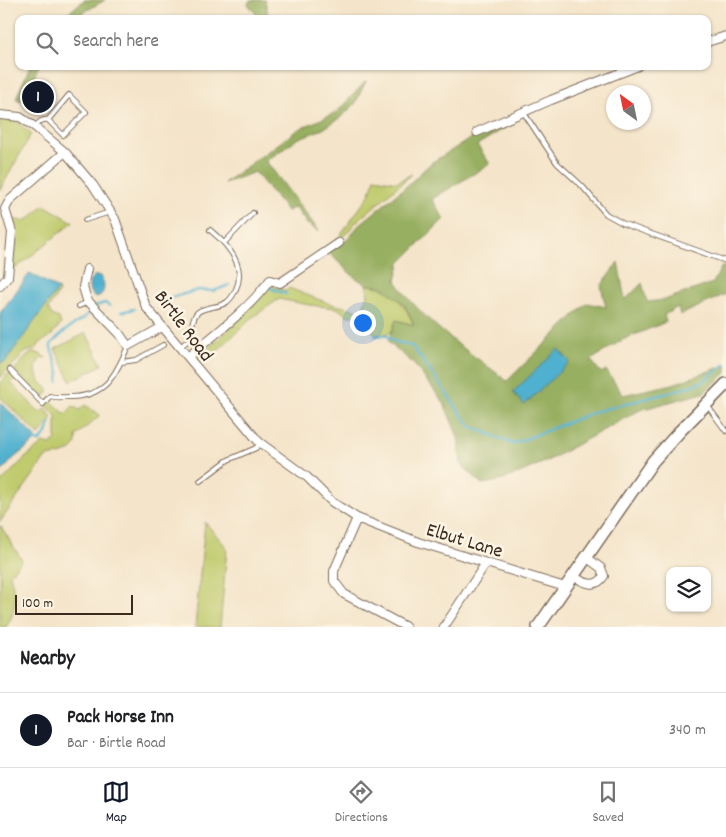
<!DOCTYPE html>
<meta charset="utf-8">
<style>
body{margin:0;font-family:Dekko,sans-serif;background:#f6f6f6;color:#202124}
.controls{position:absolute;right:15px;bottom:15px;display:grid;overflow:hidden;border-radius:10px;box-shadow:0 1px 4px #0004}
.controls button{width:45px;height:45px;display:grid;place-items:center;padding:0;border:0;border-bottom:1px solid #e0e0e0;background:#fff;color:#202124;font:25px sans-serif}
.compass{position:absolute;left:606px;top:85px;width:45px;height:45px;border-radius:50%;background:#fff;box-shadow:0 1px 4px #0004;rotate:327deg}
.scale{position:absolute;left:15px;bottom:12px;width:118px;box-sizing:border-box;padding-left:5px;border:2px solid #3b2a1e;border-top:0;font-size:14px;line-height:18px;white-space:nowrap;color:#3b2a1e;-webkit-text-stroke:4px #fcf5e5;paint-order:stroke}
.you{position:absolute;left:362px;top:322px;width:18px;height:18px;margin:-12px;border:4px solid #fff;border-radius:50%;background:#1a73e8;box-shadow:0 0 0 8px #1a73e833}
.badge{display:grid;place-items:center;width:32px;height:32px;border-radius:50%;background:#111827;color:#fff;font-size:16px;font-weight:700}
.pin{position:absolute;translate:-50% -50%;border:2px solid #fff;box-shadow:0 1px 5px #0006}
.list{margin:0;padding:0;list-style:none}
h2{display:flex;justify-content:space-between;align-items:center;height:65px;margin:0;padding:0 20px;font-size:21px}
h2 small{font-size:16px;font-weight:400;color:#757577}
.list li{display:grid;grid-template-columns:32px 1fr auto;gap:15px;align-items:center;box-sizing:border-box;height:75px;padding:0 20px;border-top:1px solid #e0e0e0}
.list b{display:block;font-size:19px;white-space:nowrap}
.list p{margin:0;font-size:16px;white-space:nowrap;color:#757577}
.list em{font-size:16px;font-style:normal;color:#757577}
.icon{flex:none;width:28px;height:28px;fill:none;stroke:currentColor;stroke-width:2;stroke-linecap:round;stroke-linejoin:round}
.map{position:relative;flex:none;width:726px;height:627px;overflow:hidden}
.search{position:absolute;background:#fff;box-shadow:0 1px 4px #0004;left:15px;right:15px;top:15px;height:55px;display:flex;align-items:center;gap:12px;box-sizing:border-box;padding:0 18px;border-radius:10px;color:#757577;font-size:19px}
.sheet{height:140px;background:#fff}
nav{display:flex;justify-content:space-around;align-items:center;box-sizing:border-box;height:70px;border-top:1px solid #e0e0e0;background:#fff;font-size:14px;color:#757577}
nav a{display:grid;justify-items:center;gap:2px}
nav .on{color:#111827}
.map>svg:first-child{display:block}
</style>
<div class="map">
<svg width="726" height="627" viewBox="0 0 726 627">
<rect width="100%" height="100%" fill="#fcf5e5"/>
<filter id="ink" filterUnits="userSpaceOnUse"><feTurbulence type="fractalNoise" baseFrequency=".02" numOctaves="2"/><feDisplacementMap in="SourceGraphic" scale="10" xChannelSelector="R" yChannelSelector="G"/><feConvolveMatrix kernelMatrix="1 2 1 2 8 2 1 2 1" color-interpolation-filters="sRGB"/></filter>
<filter id="wash" filterUnits="userSpaceOnUse"><feTurbulence type="fractalNoise" baseFrequency=".0096" numOctaves="4" result="noise"/><feDisplacementMap in="SourceGraphic" scale="20" xChannelSelector="R" yChannelSelector="G"/><feGaussianBlur stdDeviation="1.12" result="paint"/><feColorMatrix in="noise" values="0 0 0 0 0 0 0 0 0 0 0 0 0 0 0 0 0 1.4 0 .05"/><feComposite in="paint" operator="in"/></filter>
<g filter="url(#wash)">
<rect width="100%" height="100%" fill="#f4e4c9"/>
<path fill="#bfcb6d" stroke="#7d7a46" d="M0 119 16 121 31 134 0 190Z
M412 174 355 223 348 232 335 243 369 195 375 178 397 182Z
M44 205 73 222 10 273 14 233 12 218C27 226 33 215 44 205Z
M271 284 286 291 289 288 328 303 361 311 368 296 367 285C393 287 403 302 414 325L396 320 391 333 377 335 355 316H348L337 308 309 305 279 299 253 317 202 365 197 359C201 352 209 349 214 343 235 325 254 305 271 284Z
M58 289 59 292 48 309 53 316 59 318 61 324 51 336 40 343 36 349 26 352 0 378V363L5 362Z
M86 333 102 365 71 381 55 349Z
M33 352 40 354 46 358 42 357C31 368 37 381 48 389V393L42 398 14 370 27 356Z
M11 372 16 378 11 383 40 413 45 408 51 416V423H49L39 435 0 397V382L9 373Z
M49 399 65 414 73 406 79 410 85 405 100 415 76 436C79 454 58 455 46 457L0 522V483L24 459 43 443 50 445 56 440V416L47 406 49 404 47 402Z
M205 522 227 548 220 627H195Z
M0 525 22 560 10 574C15 594 18 610 6 627H0Z"/>
<path fill="#97af60" stroke="#696c3f" d="M84 0H105L72 19H61Z
M250 0H265L269 19H260L248 4Z
M30 66H39L22 101 16 99Z
M366 81 355 104 341 117 323 129 297 139 266 161 319 231 307 224 295 207 287 211 255 172 224 183 299 129 337 112Z
M506 123 508 126 477 145 490 164 432 199 444 219 400 263 396 281C422 322 470 352 507 381L587 303 606 307 601 286 618 262 625 300 642 283 647 302 664 300 713 283 722 266 726 268V294L680 315 678 307 664 315 666 322 622 340 591 360 601 373 606 370 623 395 673 384 726 365V373L703 393 640 410 549 460 503 480 482 484 461 464 458 437 444 403 413 363 388 342 396 320 414 325 404 304 381 286 367 285 353 276 328 252 347 240 359 225 409 184 431 163 478 134Z"/>
<path fill="#50b1cf" stroke="#466e76" d="M30 273 58 289 5 362 0 363V313Z
M94 276H100C106 283 106 297 94 297 87 291 88 282 94 276Z
M558 349 570 362 524 405 513 392Z
M0 402 36 437 33 443 15 457 0 473Z"/>
<g fill="none" stroke-linecap="round" stroke-linejoin="round">
<path stroke="#50b1cf" stroke-width="2.5" d="M260 284 286 294
M170 298 198 290 214 291 229 285
M121 312 134 309
M375 336 386 335 393 341 412 346 470 426 513 444 594 412 675 391 702 382 726 364
M58 382 59 372 51 348V344L66 330 84 318 95 306 105 303 110 306
M34 441H40L47 433 50 423"/>
</g>
</g>
<g filter="url(#ink)">
<g fill="none" stroke-linecap="round" stroke-linejoin="round">
<g stroke="#7c6b5a" stroke-width="6">
<path id="service" d="M524 113 557 163 582 186 606 214 624 224 726 261
M35 127C39 122 42 119 48 120L69 95 86 112 63 135 48 120
M85 220 110 212
M224 243 253 213
M79 306 88 302
M180 347 191 338C192 330 191 318 198 312 206 306 219 308 227 302 232 298 234 294 236 289 247 265 227 244 210 230
M121 362 136 360 163 345
M10 370 43 404 50 396C56 398 63 397 70 397 105 397 116 375 128 346
M707 405 726 431
M200 481 228 460 256 448 260 443"/>
</g>
<g stroke="#7c6b5a" stroke-width="10">
<path id="minor" d="M707 42 726 36
M0 115 20 117 35 127 65 152 93 185 115 219 146 307 259 442 307 477 332 502 357 518 418 542 565 587
M477 132 551 100 638 66
M87 269 83 287 87 300 119 333 128 346 162 327
M0 286 8 277 12 232 5 209 10 200 65 152
M188 357C217 332 247 311 270 280L280 283 339 243
M357 518 334 571V581L344 594 406 627
M573 576C584 583 596 589 604 576L601 568 586 557
M444 627 486 563"/>
</g>
<g stroke="#7c6b5a" stroke-width="14">
<path id="secondary" d="M538 627 653 461 680 431 726 384"/>
</g>
<use href="#service" stroke="#fff" stroke-width="4"/>
<use href="#minor" stroke="#fff" stroke-width="8"/>
<use href="#secondary" stroke="#fff" stroke-width="11"/>
</g>
</g>
<g text-anchor="middle" stroke-width="5" stroke-linejoin="round" paint-order="stroke">
<g font-size="20" fill="#3b2a1e" stroke="#fcf5e5">
<text transform="translate(185 325) rotate(53)" y="7">Birtle Road</text>
<text transform="translate(465 539) rotate(17)" y="7">Elbut Lane</text>
</g>
</g>
</svg>
<div class="controls">
<button><svg class="icon" aria-label="layers" viewBox="0 0 24 24"><path d="M12 4l9 5-9 5-9-5zM3 14l9 5 9-5"/></svg></button>
</div>
<svg class="compass" viewBox="-18 -18 36 36"><path d="M0-13l5 13h-10z" fill="#e53935"/><path d="M0 13l5-13h-10z" fill="#757577"/></svg>
<div class="scale">100 m</div>
<div class="you"></div>
<div class="pin badge" style="left:38px;top:97px">1</div>
<div class="search"><svg class="icon" aria-label="search" viewBox="0 0 24 24"><circle cx="10" cy="10" r="6"/><path d="M15 15l6 6"/></svg>Search here</div>
</div>
<section class="sheet">
<h2>Nearby<small></small></h2>
<ul class="list">
<li><span class="badge">1</span><div><b>Pack Horse Inn</b><p>Bar · Birtle Road</p></div><em>340 m</em></li>
</ul>
</section>
<nav>
<a class="on"><svg class="icon" aria-label="map" viewBox="0 0 24 24"><path d="M3 6l6-2 6 2 6-2v14l-6 2-6-2-6 2zM9 4v14M15 6v14"/></svg>Map</a>
<a><svg class="icon" aria-label="directions" viewBox="0 0 24 24"><path d="M12 3l9 9-9 9-9-9zM9 14v-3h6M13 9l2 2-2 2"/></svg>Directions</a>
<a><svg class="icon" aria-label="saved" viewBox="0 0 24 24"><path d="M7 4h10v16l-5-4-5 4z"/></svg>Saved</a>
</nav>
